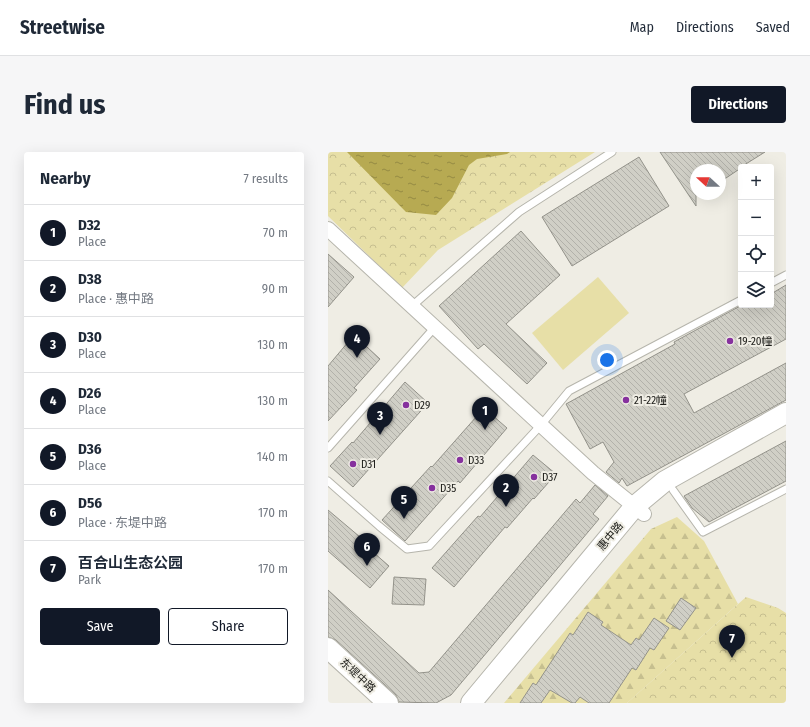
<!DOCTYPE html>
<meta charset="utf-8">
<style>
body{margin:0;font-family:"Fira Sans Condensed","Noto Sans SC",sans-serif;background:#f6f6f7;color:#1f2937}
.controls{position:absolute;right:12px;top:12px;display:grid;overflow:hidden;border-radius:4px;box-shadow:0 4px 16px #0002}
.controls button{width:36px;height:36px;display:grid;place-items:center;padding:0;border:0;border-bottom:1px solid #e0e1e3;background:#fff;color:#1f2937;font:20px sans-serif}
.compass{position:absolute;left:362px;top:12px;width:36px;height:36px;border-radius:50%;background:#fff;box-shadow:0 4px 16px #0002;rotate:291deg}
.you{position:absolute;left:279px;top:208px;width:14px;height:14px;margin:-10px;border:3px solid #fff;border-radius:50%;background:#1a73e8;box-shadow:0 0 0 6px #1a73e833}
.badge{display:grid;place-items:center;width:26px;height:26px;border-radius:50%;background:#111827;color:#fff;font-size:13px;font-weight:700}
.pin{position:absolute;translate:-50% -33px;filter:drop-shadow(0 1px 2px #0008)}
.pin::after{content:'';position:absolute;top:21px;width:14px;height:12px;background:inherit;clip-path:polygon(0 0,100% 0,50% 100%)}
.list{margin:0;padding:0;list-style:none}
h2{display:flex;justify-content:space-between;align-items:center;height:52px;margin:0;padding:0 16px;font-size:17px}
h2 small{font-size:13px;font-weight:400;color:#747a83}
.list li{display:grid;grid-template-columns:26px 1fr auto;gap:12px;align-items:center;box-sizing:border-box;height:56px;padding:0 16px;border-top:1px solid #e0e1e3}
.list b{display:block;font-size:15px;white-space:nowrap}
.list p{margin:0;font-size:13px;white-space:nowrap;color:#747a83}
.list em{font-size:13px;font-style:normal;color:#747a83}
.actions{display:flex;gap:8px;padding:12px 16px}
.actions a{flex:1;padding:9px 0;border:1px solid #111827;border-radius:4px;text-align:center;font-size:14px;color:#111827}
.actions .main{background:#111827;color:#fff}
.icon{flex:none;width:22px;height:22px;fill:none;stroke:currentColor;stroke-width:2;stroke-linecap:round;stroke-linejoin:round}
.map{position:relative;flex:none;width:458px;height:551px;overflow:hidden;border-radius:4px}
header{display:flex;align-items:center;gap:24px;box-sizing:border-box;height:56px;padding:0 20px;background:#fff;border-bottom:1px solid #e0e1e3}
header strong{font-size:19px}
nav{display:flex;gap:22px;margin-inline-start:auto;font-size:14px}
.intro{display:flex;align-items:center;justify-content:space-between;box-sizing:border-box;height:96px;padding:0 24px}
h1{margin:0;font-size:28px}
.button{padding:10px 18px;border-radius:4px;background:#111827;color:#fff;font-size:14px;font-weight:700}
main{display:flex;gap:24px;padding:0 24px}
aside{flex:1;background:#fff;border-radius:4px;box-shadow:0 4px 16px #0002}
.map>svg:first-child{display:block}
</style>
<header>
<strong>Streetwise</strong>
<nav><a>Map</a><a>Directions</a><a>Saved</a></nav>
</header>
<div class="intro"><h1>Find us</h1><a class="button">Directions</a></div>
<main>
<aside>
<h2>Nearby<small>7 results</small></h2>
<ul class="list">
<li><span class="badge">1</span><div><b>D32</b><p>Place</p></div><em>70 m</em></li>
<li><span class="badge">2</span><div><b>D38</b><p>Place · 惠中路</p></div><em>90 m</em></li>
<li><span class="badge">3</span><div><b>D30</b><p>Place</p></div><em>130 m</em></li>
<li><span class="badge">4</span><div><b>D26</b><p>Place</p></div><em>130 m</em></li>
<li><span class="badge">5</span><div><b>D36</b><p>Place</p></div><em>140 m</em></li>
<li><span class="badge">6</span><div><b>D56</b><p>Place · 东堤中路</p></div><em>170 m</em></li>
<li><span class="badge">7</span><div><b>百合山生态公园</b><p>Park</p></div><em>170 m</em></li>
</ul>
<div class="actions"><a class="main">Save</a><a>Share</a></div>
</aside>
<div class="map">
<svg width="458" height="551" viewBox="0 0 458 551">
<defs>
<pattern id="forest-firs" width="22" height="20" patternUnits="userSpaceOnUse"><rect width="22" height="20" fill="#e7dfa7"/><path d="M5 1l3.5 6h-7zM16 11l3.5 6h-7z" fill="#c6bf8f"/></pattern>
<pattern id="park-crowns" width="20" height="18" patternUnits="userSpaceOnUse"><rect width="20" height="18" fill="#e7dfa7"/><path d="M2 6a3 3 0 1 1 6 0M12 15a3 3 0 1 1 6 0" fill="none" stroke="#c6bf8f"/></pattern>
<pattern id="water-ripples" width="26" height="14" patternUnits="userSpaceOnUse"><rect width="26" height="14" fill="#b7aa52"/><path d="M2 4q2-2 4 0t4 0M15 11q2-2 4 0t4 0" fill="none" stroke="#948a43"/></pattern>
<pattern id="building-back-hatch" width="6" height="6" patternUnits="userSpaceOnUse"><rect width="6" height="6" fill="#d0cfc6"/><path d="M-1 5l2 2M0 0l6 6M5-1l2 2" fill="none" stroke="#b2b1aa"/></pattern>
</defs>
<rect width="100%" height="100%" fill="#efede4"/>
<path fill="url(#forest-firs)" d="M349 365 376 389 410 452 299 551H176L323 377Z"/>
<path fill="url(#park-crowns)" d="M0 0H267L110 98 74 136 0 64Z
M418 445 450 456 458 461V551H299Z"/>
<path fill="#e7dfa7" d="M270 125 301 161 235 218 204 181Z"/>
<path fill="url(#water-ripples)" d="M19 0H182L179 2 149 7 141 13 124 46 108 63 78 60Z"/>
<path fill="url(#building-back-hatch)" stroke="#93928a" d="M332 0H437L413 15V16L392 30V18H368V54Z
M311 5 341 54 244 114 214 65Z
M193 79 232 123 178 172 219 211 199 232 156 192 150 197 111 154Z
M0 102 26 125 0 155Z
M458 133V187L356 242 366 261 458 211V248L299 334 294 326 291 331 278 320 286 310 275 290 262 297 238 252 347 192 346 190 414 153H443V142Z
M26 183 52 207 26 236 29 238 0 269V214Z
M77 230 100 251 25 335 2 314 24 290 25 291Z
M156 256 179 276 132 331 130 329 77 389 54 368 103 314 104 315Z
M458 289V329L381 370 364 356 356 344Z
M205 303 228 322 206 347 205 346 179 376 177 375 126 435 104 416 150 364 152 365Z
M267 333 280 344 265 362 271 367 123 543 108 551 71 550 68 543 8 488 0 485V438L91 521 101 520 248 347 252 351Z
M0 358 32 385 30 387 61 414 42 436 0 399Z
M66 425 98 427 96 453 64 452Z
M353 446 368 456 352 478 338 469Z
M260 460 275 470 273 473 303 493 308 486 311 488 326 466 341 476 326 498 322 496 308 518 304 516 281 551H261L252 545 247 551H244L222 538 213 551H192L205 531 208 533 242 481 245 483Z"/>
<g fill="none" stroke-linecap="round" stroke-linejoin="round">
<g stroke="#b6b5ac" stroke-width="9">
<path id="lane" d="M443 131 458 123
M84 154 191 60 284 0
M0 296 107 175
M0 329 51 374 79 397 101 394 213 273 241 239 413 148
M345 338 375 380 458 337"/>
</g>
<g stroke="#b6b5ac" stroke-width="16">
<path id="street" d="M0 77 265 321 316 362"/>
</g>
<g stroke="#b6b5ac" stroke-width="22">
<path id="secondary" d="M0 496 60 551
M143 551 307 354 337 329 458 261"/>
</g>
<use href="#lane" stroke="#fff" stroke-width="7"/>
<use href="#street" stroke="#fff" stroke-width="14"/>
<use href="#secondary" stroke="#fff" stroke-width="20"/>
</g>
<g fill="#86319e" stroke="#efede4" stroke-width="1.5">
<circle cx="402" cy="189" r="4"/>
<circle cx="298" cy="248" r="4"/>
<circle cx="78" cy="253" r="4"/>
<circle cx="132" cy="308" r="4"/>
<circle cx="25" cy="312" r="4"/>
<circle cx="206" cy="325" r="4"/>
<circle cx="104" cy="336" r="4"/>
</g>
<g text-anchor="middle" stroke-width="4" stroke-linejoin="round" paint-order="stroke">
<g font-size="11" fill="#20201c" stroke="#efede4" text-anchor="start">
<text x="410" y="193">19-20幢</text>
<text x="306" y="252">21-22幢</text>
<text x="86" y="257">D29</text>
<text x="140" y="312">D33</text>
<text x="33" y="316">D31</text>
<text x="214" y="329">D37</text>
<text x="112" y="340">D35</text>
</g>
<g font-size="11" fill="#20201c" stroke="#efede4">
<text transform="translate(282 384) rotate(-50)" y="4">惠中路</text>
<text transform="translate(30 523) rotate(43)" y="4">东堤中路</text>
</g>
</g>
</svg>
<div class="controls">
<button>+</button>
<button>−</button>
<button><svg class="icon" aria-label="locate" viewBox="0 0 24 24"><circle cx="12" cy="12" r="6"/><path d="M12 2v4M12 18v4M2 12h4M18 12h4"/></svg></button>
<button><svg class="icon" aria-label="layers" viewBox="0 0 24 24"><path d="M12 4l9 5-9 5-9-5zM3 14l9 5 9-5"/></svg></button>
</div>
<svg class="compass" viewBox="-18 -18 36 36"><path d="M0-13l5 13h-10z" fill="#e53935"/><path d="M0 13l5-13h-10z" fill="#747a83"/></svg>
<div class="you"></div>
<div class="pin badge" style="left:157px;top:278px">1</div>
<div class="pin badge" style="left:178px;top:355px">2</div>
<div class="pin badge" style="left:52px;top:283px">3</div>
<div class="pin badge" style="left:29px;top:206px">4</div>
<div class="pin badge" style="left:76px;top:367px">5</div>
<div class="pin badge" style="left:39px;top:414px">6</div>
<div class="pin badge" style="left:404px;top:506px">7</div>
</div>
</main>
